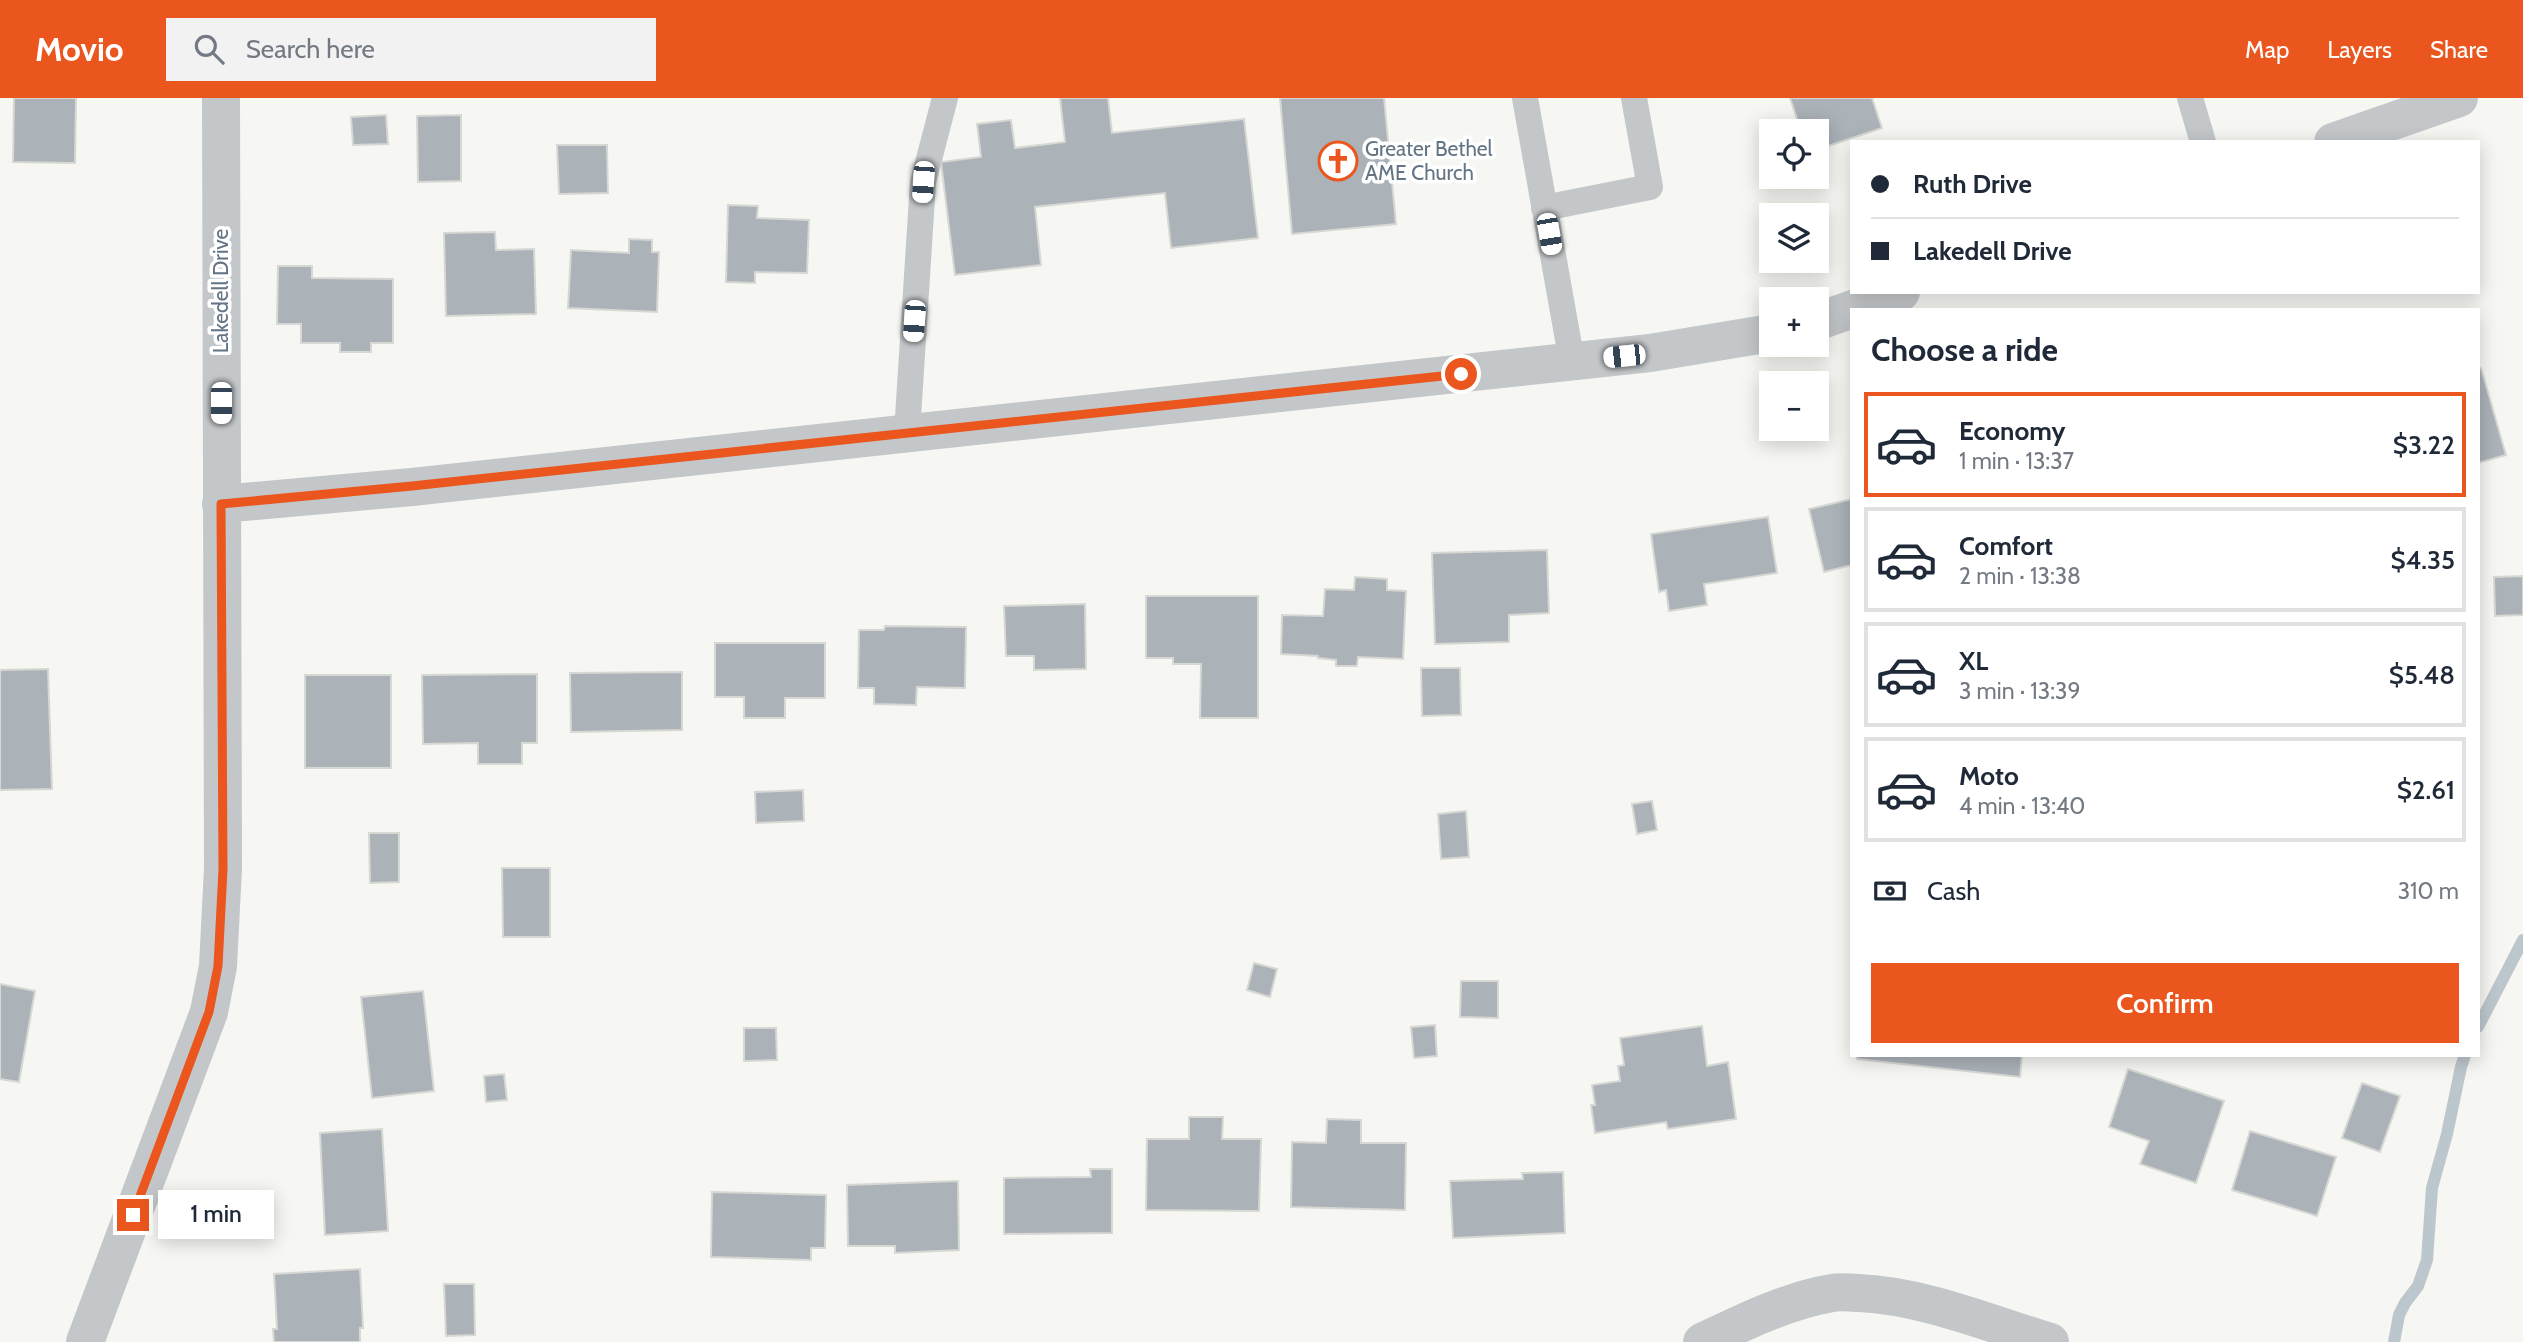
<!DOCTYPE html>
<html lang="en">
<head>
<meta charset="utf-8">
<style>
	:root { --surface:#fff; --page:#f2f2f3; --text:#1f2937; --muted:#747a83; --line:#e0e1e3; --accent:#ea561d }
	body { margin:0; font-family:Cabin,sans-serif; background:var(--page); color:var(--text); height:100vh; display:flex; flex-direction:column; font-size:26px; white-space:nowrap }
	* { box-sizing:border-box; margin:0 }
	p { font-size:23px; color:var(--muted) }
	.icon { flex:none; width:38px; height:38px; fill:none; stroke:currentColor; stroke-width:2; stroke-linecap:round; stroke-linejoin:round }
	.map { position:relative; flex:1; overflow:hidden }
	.panel { position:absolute; left:1850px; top:210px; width:630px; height:749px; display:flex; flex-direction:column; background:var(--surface); border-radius:0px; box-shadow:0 4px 18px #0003 }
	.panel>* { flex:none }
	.guide { position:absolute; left:1850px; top:42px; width:630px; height:154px; border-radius:0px; box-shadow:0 4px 18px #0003; display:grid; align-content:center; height:154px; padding:0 21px; background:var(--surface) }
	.tools { position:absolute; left:1759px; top:21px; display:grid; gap:14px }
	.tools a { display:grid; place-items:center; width:70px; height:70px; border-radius:0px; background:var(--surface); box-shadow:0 4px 18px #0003; font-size:35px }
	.end { position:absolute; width:32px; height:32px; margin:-16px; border:9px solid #ea561d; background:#fff; box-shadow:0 0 0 4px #fff }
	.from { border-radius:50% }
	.bubble { position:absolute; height:49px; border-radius:0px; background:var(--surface); box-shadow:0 4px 18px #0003; font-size:23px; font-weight:600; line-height:49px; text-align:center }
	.car { position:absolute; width:21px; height:42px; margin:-21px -10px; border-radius:9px; box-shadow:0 0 5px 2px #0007; background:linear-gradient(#fff 24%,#345 0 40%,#fff 0 76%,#345 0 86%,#fff 0) }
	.guide b { display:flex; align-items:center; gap:24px; height:66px; font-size:26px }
	.guide b+b { border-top:2px solid var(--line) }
	.guide i { width:18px; height:18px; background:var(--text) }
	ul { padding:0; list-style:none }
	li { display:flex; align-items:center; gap:21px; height:105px; margin:0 14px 10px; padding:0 7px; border:4px solid var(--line); border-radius:0px }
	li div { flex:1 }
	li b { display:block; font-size:26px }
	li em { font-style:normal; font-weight:600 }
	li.selected { border-color:var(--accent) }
	li>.icon { width:63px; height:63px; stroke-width:1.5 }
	h2 { padding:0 21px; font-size:32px; line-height:84px }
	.pay { display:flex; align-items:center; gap:18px; height:77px; padding:0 21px; font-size:26px }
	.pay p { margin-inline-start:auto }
	.primary-button { display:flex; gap:14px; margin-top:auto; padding:14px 21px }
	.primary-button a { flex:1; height:80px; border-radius:0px; background:var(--accent); color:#fff; font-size:28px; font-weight:600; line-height:80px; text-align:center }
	header { display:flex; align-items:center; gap:42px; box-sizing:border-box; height:98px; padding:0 35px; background:var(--accent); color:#fff }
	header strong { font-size:33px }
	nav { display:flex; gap:38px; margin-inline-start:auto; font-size:24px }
	.search { width:490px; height:63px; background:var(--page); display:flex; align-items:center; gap:18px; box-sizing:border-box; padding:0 24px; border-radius:0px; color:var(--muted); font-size:26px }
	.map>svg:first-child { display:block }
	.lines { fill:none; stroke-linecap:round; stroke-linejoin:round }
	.stream { stroke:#bcc7cd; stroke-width:12 }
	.building { fill:#abb2b8; stroke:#d7d7d4; stroke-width:2 }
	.service { stroke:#c3c7ca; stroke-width:26 }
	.minor { stroke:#c3c7ca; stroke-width:38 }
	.route { stroke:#ea561d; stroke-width:9 }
	.labels { text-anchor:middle; stroke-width:7; stroke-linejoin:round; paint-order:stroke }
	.poi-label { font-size:21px; fill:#637484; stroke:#fff; text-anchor:start }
	.street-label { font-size:21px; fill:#637484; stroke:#fff }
</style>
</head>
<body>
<header>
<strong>Movio</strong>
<div class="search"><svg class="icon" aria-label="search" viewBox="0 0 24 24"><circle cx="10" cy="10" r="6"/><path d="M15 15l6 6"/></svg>Search here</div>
<nav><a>Map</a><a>Layers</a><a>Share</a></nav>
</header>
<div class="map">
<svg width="2523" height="1244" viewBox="0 0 2523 1244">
	<rect width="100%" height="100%" fill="#f6f6f2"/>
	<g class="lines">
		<!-- stream -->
		<g class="stream">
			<path d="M2478 929 2523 842"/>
			<path d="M2394 1244 2399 1217 2405 1205 2418 1188 2427 1162 2432 1090 2447 1036 2461 969 2465 957"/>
		</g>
	</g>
	<!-- building -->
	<g class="building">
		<path d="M14 0H76L75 65 13 64Z"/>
		<path d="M1060 0H1108L1112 35 1244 21 1258 140 1171 150 1165 95 1035 109 1041 167 955 177 941 64 981 59 977 26 1011 22 1015 50 1065 44Z"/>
		<path d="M1280 0H1384L1396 126 1292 136Z"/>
		<path d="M1790 0H1872L1882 30 1816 52V33H1801Z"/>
		<path d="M386 17 388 46 353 47 351 19Z"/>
		<path d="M461 17V83L418 84 417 18Z"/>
		<path d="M557 47H607L608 95 559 96Z"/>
		<path d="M728 107 758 108 757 120 809 122 807 175 755 174V185L726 184Z"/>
		<path d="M495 134 496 152 534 151 536 216 446 218 444 135Z"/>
		<path d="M629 141 652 142V154H659L657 214 568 210 571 152 629 155Z"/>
		<path d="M278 168H312V180L393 181V245H371V254H340V245H301V226H277Z"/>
		<path d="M2481 270 2506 357 2478 365V271Z"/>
		<path d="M1852 401V467L1824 474 1809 411Z"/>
		<path d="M1768 419 1777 475 1704 486 1707 507 1669 513 1666 492 1659 494 1651 436Z"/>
		<path d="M1547 452 1549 515 1509 517V544L1435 546 1432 455Z"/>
		<path d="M2523 478V517L2495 518 2494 479Z"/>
		<path d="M1355 479 1387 481V492L1406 493 1403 561 1358 559 1357 568H1336V562L1318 560V558L1281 556 1282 517 1323 518 1325 491 1354 492Z"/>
		<path d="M1146 498H1258V620H1200L1201 566H1173V560H1146Z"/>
		<path d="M1085 506 1086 571 1034 572V558H1006L1004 508Z"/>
		<path d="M885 528 966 529 965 590 917 589 916 607 874 606V590H858L859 532H884Z"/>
		<path d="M715 545H825V600H785V620H744V599H715Z"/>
		<path d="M1421 570H1460L1461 617 1422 618Z"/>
		<path d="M48 571 52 691 0 692V572Z"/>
		<path d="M682 574V632L571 634 570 575Z"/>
		<path d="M537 576V645H522V666H478V645L423 646 422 577Z"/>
		<rect x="305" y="577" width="86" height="93"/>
		<path d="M803 692 804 723 756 725 755 694Z"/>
		<path d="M1652 703 1657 732 1637 736 1632 706Z"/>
		<path d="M1466 713 1469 759 1441 761 1438 716Z"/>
		<path d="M369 735H399V784L370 785Z"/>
		<path d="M502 770H550V839H503Z"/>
		<path d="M1254 865 1277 871 1270 899 1247 892Z"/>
		<path d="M1461 883H1498V920L1460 919Z"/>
		<path d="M0 886 35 893 19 984 0 981Z"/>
		<path d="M423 893 434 993 372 1000 361 899Z"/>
		<path d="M1435 927 1437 958 1414 960 1411 929Z"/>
		<path d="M1702 928 1707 968 1728 964 1736 1021 1668 1031 1666 1024 1595 1035 1591 1007H1595L1592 987 1620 983 1618 968 1624 967 1620 940Z"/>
		<path d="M744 930H776L777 962 744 963Z"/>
		<path d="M1857 957H2022L2020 979 1857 961Z"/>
		<path d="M2128 971 2224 1003 2196 1085 2140 1066 2149 1043 2109 1029Z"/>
		<path d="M504 976 507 1002 486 1004 484 978Z"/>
		<path d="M2362 985 2400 998 2380 1054 2342 1040Z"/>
		<path d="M1189 1019H1223L1222 1041H1261L1259 1113 1146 1112 1147 1041H1189Z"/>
		<path d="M1327 1021 1361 1022V1045H1406L1405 1112 1291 1109 1292 1044 1326 1045Z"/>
		<path d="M382 1031 388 1133 325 1137 320 1035Z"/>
		<path d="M2250 1033 2336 1059 2317 1118 2232 1092Z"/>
		<path d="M1090 1071H1112V1135L1004 1136V1080L1091 1079Z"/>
		<path d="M1563 1074 1565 1135 1453 1140 1450 1083 1523 1081 1522 1075Z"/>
		<path d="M958 1083 959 1152 895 1155V1148H848L847 1087Z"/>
		<path d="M712 1094 826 1097 825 1150H811V1162L711 1159Z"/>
		<path d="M360 1171 363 1230H360V1244H274L273 1231H277L274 1176Z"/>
		<path d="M444 1186H474L475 1237 446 1238Z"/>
	</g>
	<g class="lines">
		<!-- service -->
		<g class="service">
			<path d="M1525 0 1572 264"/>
			<path d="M2190 0 2203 44"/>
			<path d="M1544 110 1650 89 1634 0"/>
			<path d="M907 335 923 84 945 0"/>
		</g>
		<!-- minor -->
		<g class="minor">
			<path d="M2333 44 2459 0"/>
			<path d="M1816 224 1901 194"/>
			<path d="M221 406 412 389 1650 255 1771 235"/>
			<path d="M85 1244 209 914 218 868 223 770 221 0"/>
			<path d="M1702 1244C1744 1224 1786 1203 1832 1195 1841 1193 1850 1195 1859 1195 1924 1198 1988 1225 2050 1244"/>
		</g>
	</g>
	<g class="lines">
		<!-- route -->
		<path class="route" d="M133 1117 209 914 218 868 223 771 221 406 412 388 1461 276"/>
	</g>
	<!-- icons -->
	<defs>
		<symbol id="church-ring" viewBox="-11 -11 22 22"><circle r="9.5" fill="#fff" stroke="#ea561d" stroke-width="1.5"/><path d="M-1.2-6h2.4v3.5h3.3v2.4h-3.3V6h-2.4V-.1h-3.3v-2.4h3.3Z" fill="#ea561d"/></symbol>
	</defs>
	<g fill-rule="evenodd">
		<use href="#church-ring" x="1316" y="41" width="44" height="44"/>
	</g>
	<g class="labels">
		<!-- poi labels -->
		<g class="poi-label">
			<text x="1365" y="58">Greater Bethel<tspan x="1365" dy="24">AME Church</tspan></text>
		</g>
		<!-- street labels -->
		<g class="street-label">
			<text transform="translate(221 193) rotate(-90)" y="7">Lakedell Drive</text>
		</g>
	</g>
</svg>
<div class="tools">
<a><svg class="icon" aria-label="locate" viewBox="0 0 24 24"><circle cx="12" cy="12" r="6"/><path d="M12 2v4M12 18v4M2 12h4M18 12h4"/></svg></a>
<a><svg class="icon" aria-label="layers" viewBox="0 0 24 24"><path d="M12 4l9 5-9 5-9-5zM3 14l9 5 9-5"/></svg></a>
<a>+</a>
<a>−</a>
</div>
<i class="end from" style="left:1461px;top:276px"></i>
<i class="end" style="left:133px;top:1117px"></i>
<div class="bubble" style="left:158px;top:1092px;width:116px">1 min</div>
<i class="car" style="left:923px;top:84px;rotate:184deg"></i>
<i class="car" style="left:1549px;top:136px;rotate:170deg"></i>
<i class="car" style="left:914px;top:223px;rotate:184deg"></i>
<i class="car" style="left:1624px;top:258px;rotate:264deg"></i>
<i class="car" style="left:221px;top:305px;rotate:180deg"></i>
<div class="guide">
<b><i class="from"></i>Ruth Drive</b>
<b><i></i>Lakedell Drive</b>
</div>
<section class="panel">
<h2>Choose a ride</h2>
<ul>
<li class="selected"><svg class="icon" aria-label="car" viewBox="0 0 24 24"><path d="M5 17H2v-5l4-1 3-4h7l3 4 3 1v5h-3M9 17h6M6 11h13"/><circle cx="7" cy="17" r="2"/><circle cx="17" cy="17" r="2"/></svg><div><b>Economy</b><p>1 min · 13:37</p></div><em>$3.22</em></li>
<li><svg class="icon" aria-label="car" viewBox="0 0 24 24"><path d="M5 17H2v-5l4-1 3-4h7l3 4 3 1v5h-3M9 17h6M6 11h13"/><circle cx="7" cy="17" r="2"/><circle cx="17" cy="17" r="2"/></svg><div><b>Comfort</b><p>2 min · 13:38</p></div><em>$4.35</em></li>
<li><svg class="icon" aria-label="car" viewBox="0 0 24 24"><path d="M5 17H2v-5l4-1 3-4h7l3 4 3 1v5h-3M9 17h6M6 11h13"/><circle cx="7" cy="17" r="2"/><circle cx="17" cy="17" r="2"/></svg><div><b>XL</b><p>3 min · 13:39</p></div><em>$5.48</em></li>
<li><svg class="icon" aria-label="car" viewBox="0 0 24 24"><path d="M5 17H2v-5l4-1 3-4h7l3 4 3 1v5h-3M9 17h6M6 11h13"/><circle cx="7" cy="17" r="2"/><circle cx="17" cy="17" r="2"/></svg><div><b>Moto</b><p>4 min · 13:40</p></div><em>$2.61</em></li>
</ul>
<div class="pay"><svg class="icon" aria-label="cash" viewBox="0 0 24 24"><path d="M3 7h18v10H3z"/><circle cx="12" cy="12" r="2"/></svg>Cash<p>310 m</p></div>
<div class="primary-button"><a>Confirm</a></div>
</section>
</div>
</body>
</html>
